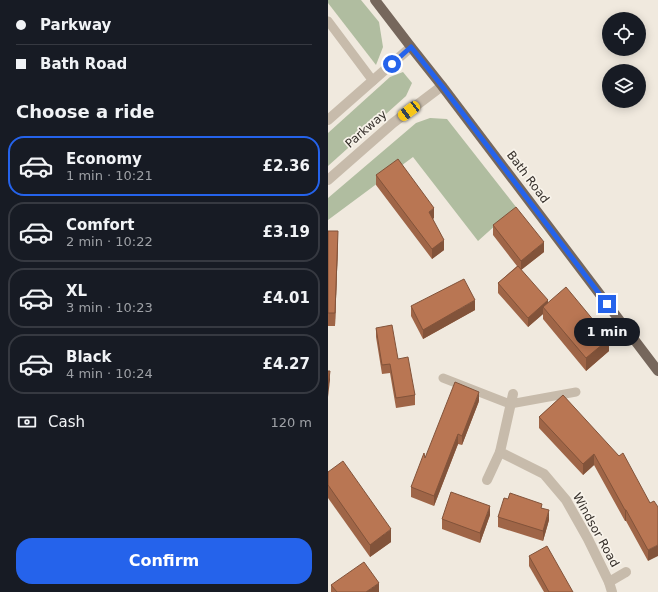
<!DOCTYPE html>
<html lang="en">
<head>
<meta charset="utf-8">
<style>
	:root { --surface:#171b24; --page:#242831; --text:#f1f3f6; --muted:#9ea1a6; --line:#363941; --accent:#2563eb }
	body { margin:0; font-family:"DejaVu Sans",sans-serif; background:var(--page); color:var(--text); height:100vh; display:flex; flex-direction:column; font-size:15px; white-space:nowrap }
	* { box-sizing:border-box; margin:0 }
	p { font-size:13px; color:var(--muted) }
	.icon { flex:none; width:22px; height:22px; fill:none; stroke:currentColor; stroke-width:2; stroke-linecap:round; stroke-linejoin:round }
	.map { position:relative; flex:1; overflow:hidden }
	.sheet { display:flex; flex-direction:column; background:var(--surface); width:328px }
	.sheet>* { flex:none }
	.top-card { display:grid; align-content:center; height:88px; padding:0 16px; background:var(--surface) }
	.buttons { position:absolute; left:274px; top:12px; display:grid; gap:8px }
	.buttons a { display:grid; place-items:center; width:44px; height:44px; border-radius:50%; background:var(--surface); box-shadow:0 2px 10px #0003; font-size:20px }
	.end { position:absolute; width:18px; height:18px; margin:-9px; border:5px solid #2563eb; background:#fff; box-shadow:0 0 0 2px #fff }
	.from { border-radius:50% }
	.bubble { position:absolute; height:28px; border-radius:14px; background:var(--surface); box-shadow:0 2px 10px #0003; font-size:13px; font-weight:800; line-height:28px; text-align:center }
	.car { position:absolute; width:12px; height:24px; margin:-12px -6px; border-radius:5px; box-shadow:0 0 3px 1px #0007; background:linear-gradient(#f5c518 24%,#345 0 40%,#f5c518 0 76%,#345 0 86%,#f5c518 0) }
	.top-card b { display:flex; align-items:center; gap:14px; height:38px; font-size:15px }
	.top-card b+b { border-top:1px solid var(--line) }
	.top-card i { width:10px; height:10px; background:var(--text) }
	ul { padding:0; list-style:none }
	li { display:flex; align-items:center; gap:12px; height:60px; margin:0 8px 6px; padding:0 8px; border:2px solid var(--line); border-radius:16px }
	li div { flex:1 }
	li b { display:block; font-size:15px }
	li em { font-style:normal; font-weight:800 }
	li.on { border-color:var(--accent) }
	li>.icon { width:36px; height:36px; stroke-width:1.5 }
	h2 { padding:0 16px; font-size:18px; line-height:48px }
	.pay { display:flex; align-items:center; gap:10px; height:44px; padding:0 16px; font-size:15px }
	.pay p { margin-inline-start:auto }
	.action { display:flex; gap:8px; margin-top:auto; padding:8px 16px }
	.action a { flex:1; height:46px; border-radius:16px; background:var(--accent); color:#fff; font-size:16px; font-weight:800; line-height:46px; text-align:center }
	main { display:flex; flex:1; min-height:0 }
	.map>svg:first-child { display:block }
	.green { fill:#b0bda0 }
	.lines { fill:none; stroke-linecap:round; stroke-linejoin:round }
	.service { stroke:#c7bbab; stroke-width:9 }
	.minor { stroke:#c7bbab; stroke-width:10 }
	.primary { stroke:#76675c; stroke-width:10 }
	.wall { fill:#9f6547 }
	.shaded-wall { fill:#82533a }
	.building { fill:#b97653; stroke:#82533a }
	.route { stroke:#2563eb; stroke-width:5 }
	.labels { text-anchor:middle; stroke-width:3.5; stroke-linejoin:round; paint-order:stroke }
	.street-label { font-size:12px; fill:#352f2a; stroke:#f8f3ea }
</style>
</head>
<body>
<main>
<section class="sheet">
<div class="top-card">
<b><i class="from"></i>Parkway</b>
<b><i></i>Bath Road</b>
</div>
<h2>Choose a ride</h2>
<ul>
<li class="on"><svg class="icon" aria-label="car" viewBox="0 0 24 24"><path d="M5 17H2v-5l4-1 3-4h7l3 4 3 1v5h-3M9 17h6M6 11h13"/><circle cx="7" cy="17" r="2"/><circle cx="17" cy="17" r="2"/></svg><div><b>Economy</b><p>1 min · 10:21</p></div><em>£2.36</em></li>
<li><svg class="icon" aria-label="car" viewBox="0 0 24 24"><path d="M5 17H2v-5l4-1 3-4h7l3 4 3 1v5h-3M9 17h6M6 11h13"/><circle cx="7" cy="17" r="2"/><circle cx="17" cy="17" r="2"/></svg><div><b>Comfort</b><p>2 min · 10:22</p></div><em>£3.19</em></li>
<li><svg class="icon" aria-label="car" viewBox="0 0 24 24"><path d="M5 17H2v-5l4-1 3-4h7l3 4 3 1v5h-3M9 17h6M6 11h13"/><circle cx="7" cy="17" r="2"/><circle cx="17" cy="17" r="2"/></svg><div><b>XL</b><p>3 min · 10:23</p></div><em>£4.01</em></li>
<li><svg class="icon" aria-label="car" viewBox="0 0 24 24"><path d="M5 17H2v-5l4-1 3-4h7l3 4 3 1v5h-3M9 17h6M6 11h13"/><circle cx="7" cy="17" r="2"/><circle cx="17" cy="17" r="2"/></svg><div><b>Black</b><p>4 min · 10:24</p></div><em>£4.27</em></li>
</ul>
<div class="pay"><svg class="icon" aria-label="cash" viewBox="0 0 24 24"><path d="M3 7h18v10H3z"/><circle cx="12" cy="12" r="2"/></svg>Cash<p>120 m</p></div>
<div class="action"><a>Confirm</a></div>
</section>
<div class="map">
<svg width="330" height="592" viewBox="0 0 330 592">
	<rect width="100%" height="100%" fill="#f0e9de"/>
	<!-- green -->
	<g class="green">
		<path d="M0 0H33L51 22 55 47 48 65 0 3Z"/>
		<path d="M75 72 84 83 78 96 0 166V133L62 77Z"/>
		<path d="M102 118 119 119 188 207 150 241 85 157 0 220V198L88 123Z"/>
	</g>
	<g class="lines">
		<!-- service -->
		<g class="service">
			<path d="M0 21 45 81"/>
			<path d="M115 378 182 404 248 392"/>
		</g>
		<!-- minor -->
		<g class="minor">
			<path d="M0 120 83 47"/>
			<path d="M0 180 65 123 114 86"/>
			<path d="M185 394 172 452 216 474 238 500 260 539 281 582 284 592"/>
			<path d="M159 480 172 452"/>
			<path d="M281 582 298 572"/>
		</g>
		<!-- primary -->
		<path class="primary" d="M47 0 83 47 114 86 330 371"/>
	</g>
	<!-- wall -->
	<g class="wall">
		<path d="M48 175 106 218 105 219 116 250 104 259 48 185Z"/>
		<path d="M165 225 216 252 193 270 220 303 281 351 258 371 215 319V314L200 327 170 293V283L189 266 165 235Z"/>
		<path d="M0 231 10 244 7 326H0Z"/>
		<path d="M83 306 147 310 95 339 83 316Z"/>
		<path d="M48 328 70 359 87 395V405L68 408 62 373 54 374 48 337Z"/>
		<path d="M235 395 322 503 320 561 298 521H297L266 465 255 475 211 428V417Z"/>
		<path d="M151 401 134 445 130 444 106 506 83 497V487L97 458Z"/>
		<path d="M0 472 63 542 42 557 0 498Z"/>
		<path d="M214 508 221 520 215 541 170 527V517Z"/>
		<path d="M162 515 152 543 114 529V519Z"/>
		<path d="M201 556 245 592H216L201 566Z"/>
		<path d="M3 585 51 592H3Z"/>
	</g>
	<!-- shaded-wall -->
	<g class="shaded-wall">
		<path d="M106 208V218L101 221V212Z"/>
		<path d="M10 231V244L7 326V313Z"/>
		<path d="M116 240V250L104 259V249Z"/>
		<path d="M216 242V252L193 270V261Z"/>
		<path d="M147 300V310L95 339V330Z"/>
		<path d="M220 300V310L215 307V314L200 327V318Z"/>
		<path d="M281 339V351L258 371V358Z"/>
		<path d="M2 371V380L0 397V387Z"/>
		<path d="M151 392V401L134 445V436Z"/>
		<path d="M130 434V444L106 506V496Z"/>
		<path d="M266 454V465L255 475V464Z"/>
		<path d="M162 506V515L152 543V533Z"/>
		<path d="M221 510V520L215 541V531Z"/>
		<rect x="297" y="510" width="1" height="11"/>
		<path d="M63 529V542L42 557V545Z"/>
		<path d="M330 545V556L320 561V550Z"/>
		<path d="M51 583V592H38Z"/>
	</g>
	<!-- building -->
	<g class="building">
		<path d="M70 159 106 208 101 212 116 240 104 249 48 175Z"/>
		<path d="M188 207 216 242 193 261 165 225Z"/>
		<path d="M0 231H10L7 313H0Z"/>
		<path d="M190 266 220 300 200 318 170 283Z"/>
		<path d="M136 279 147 300 95 330 83 306Z"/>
		<path d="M238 287 281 339 258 358 215 307Z"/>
		<path d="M64 325 70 359 80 357 87 395 68 398 62 364 54 365 48 328Z"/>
		<path d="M0 371H2L0 387Z"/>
		<path d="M127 382 151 392 134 436 130 434 106 496 83 487 96 453 97 458Z"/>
		<path d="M235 395 291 456 295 453 322 503 326 501 330 507V545L320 550 298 510H297L266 454 255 464 211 417Z"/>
		<path d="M15 461 63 529 42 545 0 485V472Z"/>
		<path d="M123 492 162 506 152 533 114 519Z"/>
		<path d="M182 493 214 504 213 508 221 510 215 531 170 517 176 498 180 499Z"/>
		<path d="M219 546 245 592H221L201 556Z"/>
		<path d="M36 562 51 583 38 592H9L3 585Z"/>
	</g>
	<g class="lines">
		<!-- route -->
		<path class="route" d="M64 64 83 47 114 86 279 304"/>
	</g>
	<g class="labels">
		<!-- street labels -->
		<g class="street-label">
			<text transform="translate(38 129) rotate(-41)" y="4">Parkway</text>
			<text transform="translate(200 177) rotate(53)" y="4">Bath Road</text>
			<text transform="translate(268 530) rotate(61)" y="4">Windsor Road</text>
		</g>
	</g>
</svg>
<div class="buttons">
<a><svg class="icon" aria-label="locate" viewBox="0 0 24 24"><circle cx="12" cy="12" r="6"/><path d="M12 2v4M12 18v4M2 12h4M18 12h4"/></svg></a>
<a><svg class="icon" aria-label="layers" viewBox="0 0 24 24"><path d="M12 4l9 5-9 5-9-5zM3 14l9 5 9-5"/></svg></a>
</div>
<i class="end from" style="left:64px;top:64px"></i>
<i class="end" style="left:279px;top:304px"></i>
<div class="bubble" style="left:246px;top:318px;width:66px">1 min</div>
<i class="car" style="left:81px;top:111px;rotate:233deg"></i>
</div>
</main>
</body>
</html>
